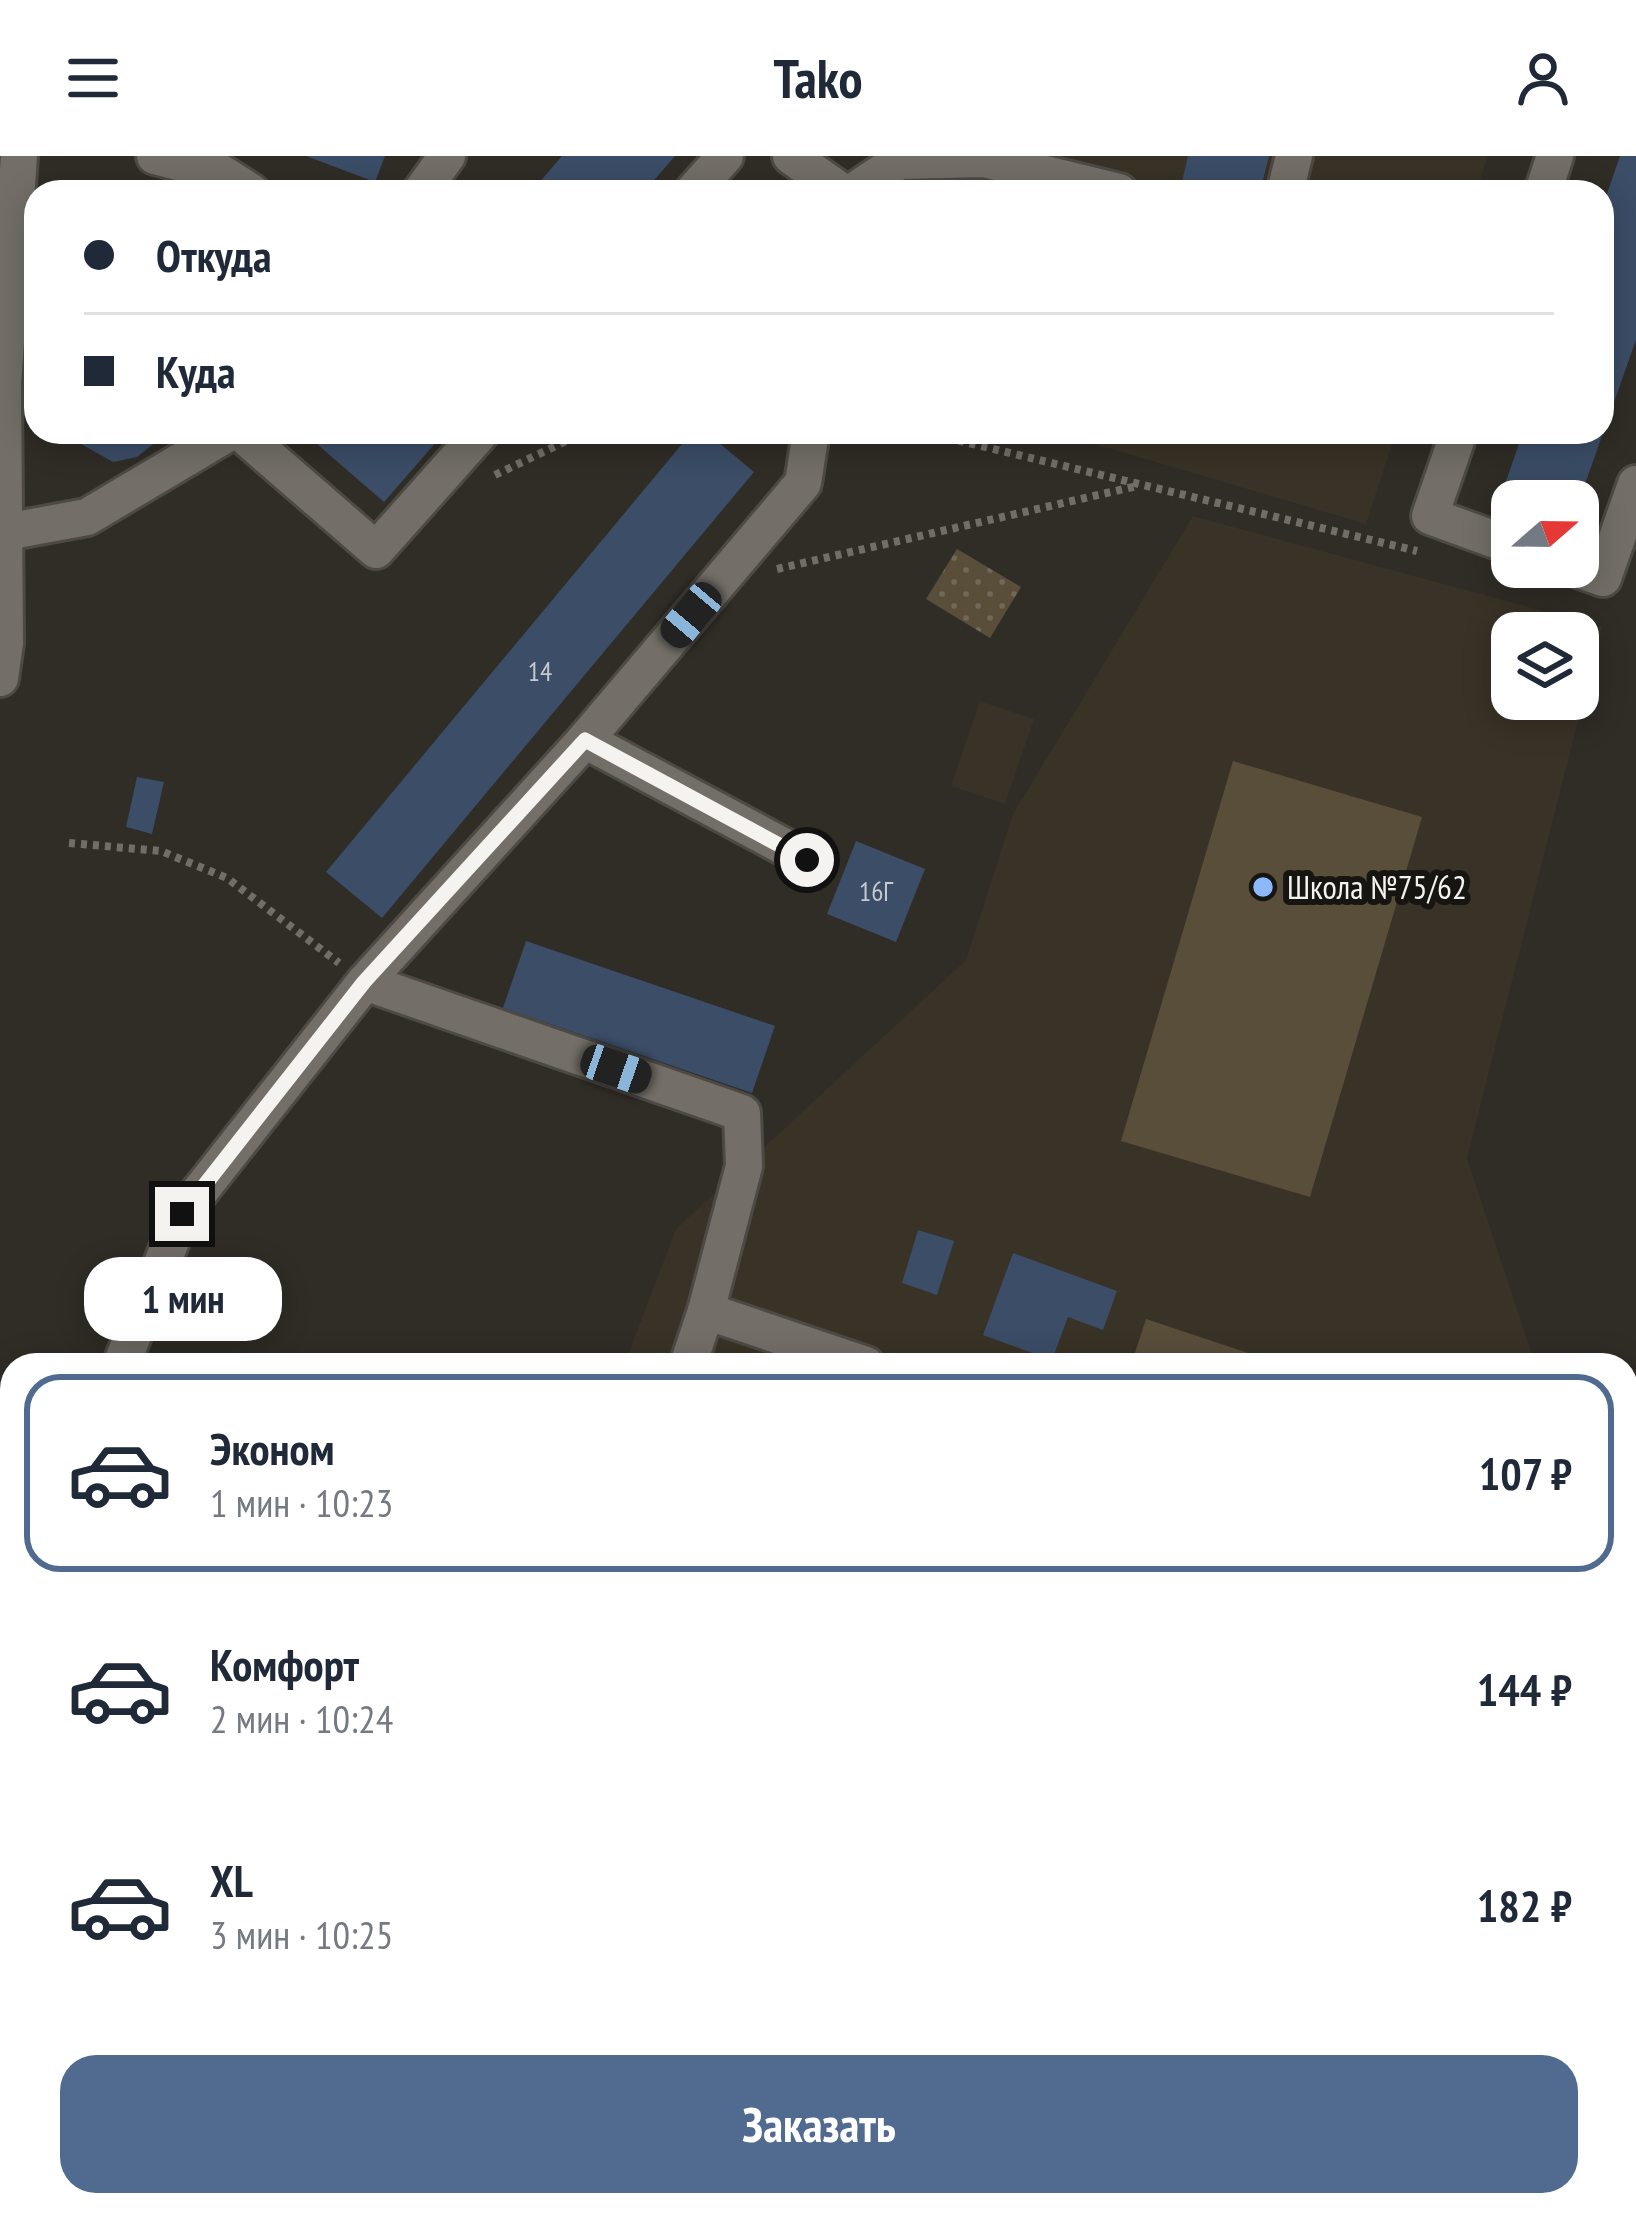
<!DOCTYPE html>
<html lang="ru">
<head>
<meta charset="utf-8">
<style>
	:root { --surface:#fff; --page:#f6f6f7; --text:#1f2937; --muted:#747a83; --line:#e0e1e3; --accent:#506a90 }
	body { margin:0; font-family:"PT Sans Narrow",sans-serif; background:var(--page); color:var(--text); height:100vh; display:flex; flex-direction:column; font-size:45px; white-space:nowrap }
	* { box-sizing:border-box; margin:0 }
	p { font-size:39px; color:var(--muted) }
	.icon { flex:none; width:66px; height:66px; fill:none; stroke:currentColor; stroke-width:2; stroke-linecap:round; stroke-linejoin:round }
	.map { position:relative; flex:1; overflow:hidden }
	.panel { position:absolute; left:0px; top:1197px; width:1638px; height:864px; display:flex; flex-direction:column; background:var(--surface); border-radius:36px 36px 0 0; box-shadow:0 6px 30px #0003 }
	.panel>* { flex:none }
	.banner { position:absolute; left:24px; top:24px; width:1590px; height:264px; border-radius:36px; box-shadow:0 6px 30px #0003; display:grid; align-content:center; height:264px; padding:0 60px; background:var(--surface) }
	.needle { width:78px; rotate:70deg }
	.controls { position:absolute; left:1491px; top:324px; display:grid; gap:24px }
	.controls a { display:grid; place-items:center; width:108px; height:108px; border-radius:24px; background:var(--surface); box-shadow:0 6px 30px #0003; font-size:60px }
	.end { position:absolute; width:54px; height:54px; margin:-27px; border:15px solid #f5f3ef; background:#111; box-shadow:0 0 0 6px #111 }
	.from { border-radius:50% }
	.bubble { position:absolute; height:84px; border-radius:36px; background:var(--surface); box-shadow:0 6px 30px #0003; font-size:39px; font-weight:700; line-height:84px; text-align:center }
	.car { position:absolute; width:36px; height:72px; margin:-36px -18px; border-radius:15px; box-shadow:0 0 9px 3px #0007; background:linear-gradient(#222 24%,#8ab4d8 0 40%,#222 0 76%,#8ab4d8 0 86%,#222 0) }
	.banner b { display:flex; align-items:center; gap:42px; height:114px; font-size:45px }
	.banner b+b { border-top:3px solid var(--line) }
	.banner i { width:30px; height:30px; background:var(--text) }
	ul { padding:21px 0 0; list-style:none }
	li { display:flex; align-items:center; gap:36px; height:198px; margin:0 24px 18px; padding:0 36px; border:6px solid transparent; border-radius:36px }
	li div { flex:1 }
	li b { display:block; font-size:45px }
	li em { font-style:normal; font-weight:700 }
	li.selected { border-color:var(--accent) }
	li>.icon { width:108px; height:108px; stroke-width:1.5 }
	.button { display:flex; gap:24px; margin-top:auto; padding:24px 60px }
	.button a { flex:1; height:138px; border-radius:36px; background:var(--accent); color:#fff; font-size:48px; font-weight:700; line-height:138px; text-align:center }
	header { display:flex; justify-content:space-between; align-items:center; height:156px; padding:0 60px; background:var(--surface); font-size:54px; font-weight:700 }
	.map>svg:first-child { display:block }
	.built { fill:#393226; fill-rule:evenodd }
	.grass { fill:#594e3a }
	.park { fill:url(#park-dots) }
	.building { fill:#3b4d67 }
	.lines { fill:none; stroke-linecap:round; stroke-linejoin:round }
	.minor-casing { stroke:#4d4a45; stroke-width:42 }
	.path { stroke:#716e68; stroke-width:8; stroke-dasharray:6 6; stroke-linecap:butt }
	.minor { stroke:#736f68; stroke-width:36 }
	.route { stroke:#f5f3ef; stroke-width:15 }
	.poi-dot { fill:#8cb9fc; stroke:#161512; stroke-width:4.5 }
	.labels { text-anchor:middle; stroke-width:12; stroke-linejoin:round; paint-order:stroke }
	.number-label { font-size:27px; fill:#c6cacd }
	.poi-label { font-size:33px; fill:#f5f3ef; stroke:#161512; text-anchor:start }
</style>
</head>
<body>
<header><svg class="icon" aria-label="menu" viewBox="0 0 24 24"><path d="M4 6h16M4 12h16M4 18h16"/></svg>Tako<svg class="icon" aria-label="person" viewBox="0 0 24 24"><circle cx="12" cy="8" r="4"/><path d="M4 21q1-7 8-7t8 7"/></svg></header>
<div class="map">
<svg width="1636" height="2061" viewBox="0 0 1636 2061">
	<defs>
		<pattern id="park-dots" width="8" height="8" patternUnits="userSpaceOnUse" patternTransform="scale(3)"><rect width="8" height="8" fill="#594e3a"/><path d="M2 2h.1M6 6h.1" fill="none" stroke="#716857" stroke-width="1.8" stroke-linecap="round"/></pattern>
	</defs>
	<rect width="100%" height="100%" fill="#302c26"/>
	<!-- built -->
	<g class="built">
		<path d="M901 0H1488L1476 36H894Z"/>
		<path d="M1054 276H1396L1366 368Z"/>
		<path d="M1193 360 1602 471 1467 1002 1534 1204 1532 1209H624L676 1073 966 804 1013 658ZM1512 477H1578V543H1512Z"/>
		<path d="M980 545 1034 563 1005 648 951 630Z"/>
	</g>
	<!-- grass -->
	<g class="grass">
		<path d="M1233 605 1422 661 1310 1041 1121 985Z"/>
		<path d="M1146 1163 1284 1209H1131Z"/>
		<path d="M0 1594 12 1599V2049H858L852 2061H0Z"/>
	</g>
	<!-- park -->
	<path class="park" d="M957 393 1021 431 990 482 926 443Z"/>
	<!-- building -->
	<g class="building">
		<path d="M306 0H385L375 26Z"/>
		<path d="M562 0H675L644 36H531Z"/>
		<path d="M1188 0H1269L1260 36H1219L1182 26Z"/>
		<path d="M1620 0H1636V184L1579 345H1512V369L1493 363 1523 276H1602V52Z"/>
		<path d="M72 276H168L137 301 113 306 74 284Z"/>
		<path d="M303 276H445L384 346Z"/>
		<path d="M692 276H706L754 316 382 762 326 716Z"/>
		<path d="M137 621 164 626 152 678 126 671Z"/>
		<path d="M856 685 925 713 896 786 827 758Z"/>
		<path d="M526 785 775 870 752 937 503 852Z"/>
		<path d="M918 1074 954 1085 937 1139 902 1127Z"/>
		<path d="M1013 1097 1117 1135 1103 1174 1068 1161 1052 1204 983 1179Z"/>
		<path d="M11 1215H12V1357L0 1353V1249Z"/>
		<path d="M1631 1442 1636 1445V1613L1626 1632V1451Z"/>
	</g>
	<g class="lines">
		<defs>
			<g id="minor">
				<path d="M155 0 221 17 251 36"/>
				<path d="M791 0 842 36"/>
				<path d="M421 36 447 0"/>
				<path d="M693 36 725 0"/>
				<path d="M853 36 899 5 984 3 1119 36"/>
				<path d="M1285 36 1294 0"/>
				<path d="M1543 36 1555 0"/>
				<path d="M240 276 376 394 481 276"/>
				<path d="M1459 276 1430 360 1512 390"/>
				<path d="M0 377 87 361 230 276"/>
				<path d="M1572 411 1603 422 1636 328"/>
				<path d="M0 522 5 487 3 228 19 0"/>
				<path d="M585 584 807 703"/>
				<path d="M365 826 742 957 744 1010 706 1155"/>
				<path d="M121 1209 182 1058 365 826 585 584 803 327 811 276"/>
				<path d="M688 1209 706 1155 866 1209"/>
				<path d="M0 1481 12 1485"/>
				<path d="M1626 1878 1636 1860"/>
				<path d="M830 2061 837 2049"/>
				<path d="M1529 2061 1536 2049"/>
			</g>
		</defs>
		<!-- minor casing -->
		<use href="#minor" class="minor-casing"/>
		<!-- path -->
		<g class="path">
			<path d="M923 276 1417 395"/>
			<path d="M495 319 585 276"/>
			<path d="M777 413 1137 330"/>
			<path d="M69 687 161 695 227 722 339 807"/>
		</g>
		<!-- minor -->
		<use href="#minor" class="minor"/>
	</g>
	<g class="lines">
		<!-- route -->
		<path class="route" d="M182 1058 364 826 585 584 807 704"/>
	</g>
	<!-- markers -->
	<circle class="poi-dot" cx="1263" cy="731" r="12"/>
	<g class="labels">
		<!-- number labels -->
		<g class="number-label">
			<text x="540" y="525">14</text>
			<text x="876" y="745">16Г</text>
		</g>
		<!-- poi labels -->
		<g class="poi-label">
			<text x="1287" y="743">Школа №75/62</text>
		</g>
	</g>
</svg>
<div class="controls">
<a><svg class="needle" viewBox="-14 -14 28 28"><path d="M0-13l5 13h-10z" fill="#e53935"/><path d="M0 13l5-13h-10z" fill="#747a83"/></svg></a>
<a><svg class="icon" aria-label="layers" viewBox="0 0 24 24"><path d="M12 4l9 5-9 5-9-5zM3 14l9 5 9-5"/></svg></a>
</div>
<i class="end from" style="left:807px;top:704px"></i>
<i class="end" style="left:182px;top:1058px"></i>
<div class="bubble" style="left:84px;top:1101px;width:198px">1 мин</div>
<i class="car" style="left:691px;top:459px;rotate:220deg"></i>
<i class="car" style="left:616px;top:913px;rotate:109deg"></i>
<div class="banner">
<b><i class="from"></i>Откуда</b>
<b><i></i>Куда</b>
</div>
<section class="panel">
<ul>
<li class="selected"><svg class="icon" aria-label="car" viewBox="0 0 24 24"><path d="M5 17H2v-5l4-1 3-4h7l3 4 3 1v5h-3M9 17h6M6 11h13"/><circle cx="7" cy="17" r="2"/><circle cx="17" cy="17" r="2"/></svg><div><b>Эконом</b><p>1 мин · 10:23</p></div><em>107 ₽</em></li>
<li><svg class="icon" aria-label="car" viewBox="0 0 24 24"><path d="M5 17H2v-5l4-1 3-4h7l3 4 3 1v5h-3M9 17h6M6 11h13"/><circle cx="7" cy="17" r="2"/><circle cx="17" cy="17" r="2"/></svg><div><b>Комфорт</b><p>2 мин · 10:24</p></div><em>144 ₽</em></li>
<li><svg class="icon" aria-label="car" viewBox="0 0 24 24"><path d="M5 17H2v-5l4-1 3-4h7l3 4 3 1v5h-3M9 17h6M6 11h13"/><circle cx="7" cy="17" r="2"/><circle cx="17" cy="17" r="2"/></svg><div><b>XL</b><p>3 мин · 10:25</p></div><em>182 ₽</em></li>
</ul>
<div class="button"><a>Заказать</a></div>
</section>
</div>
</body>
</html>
